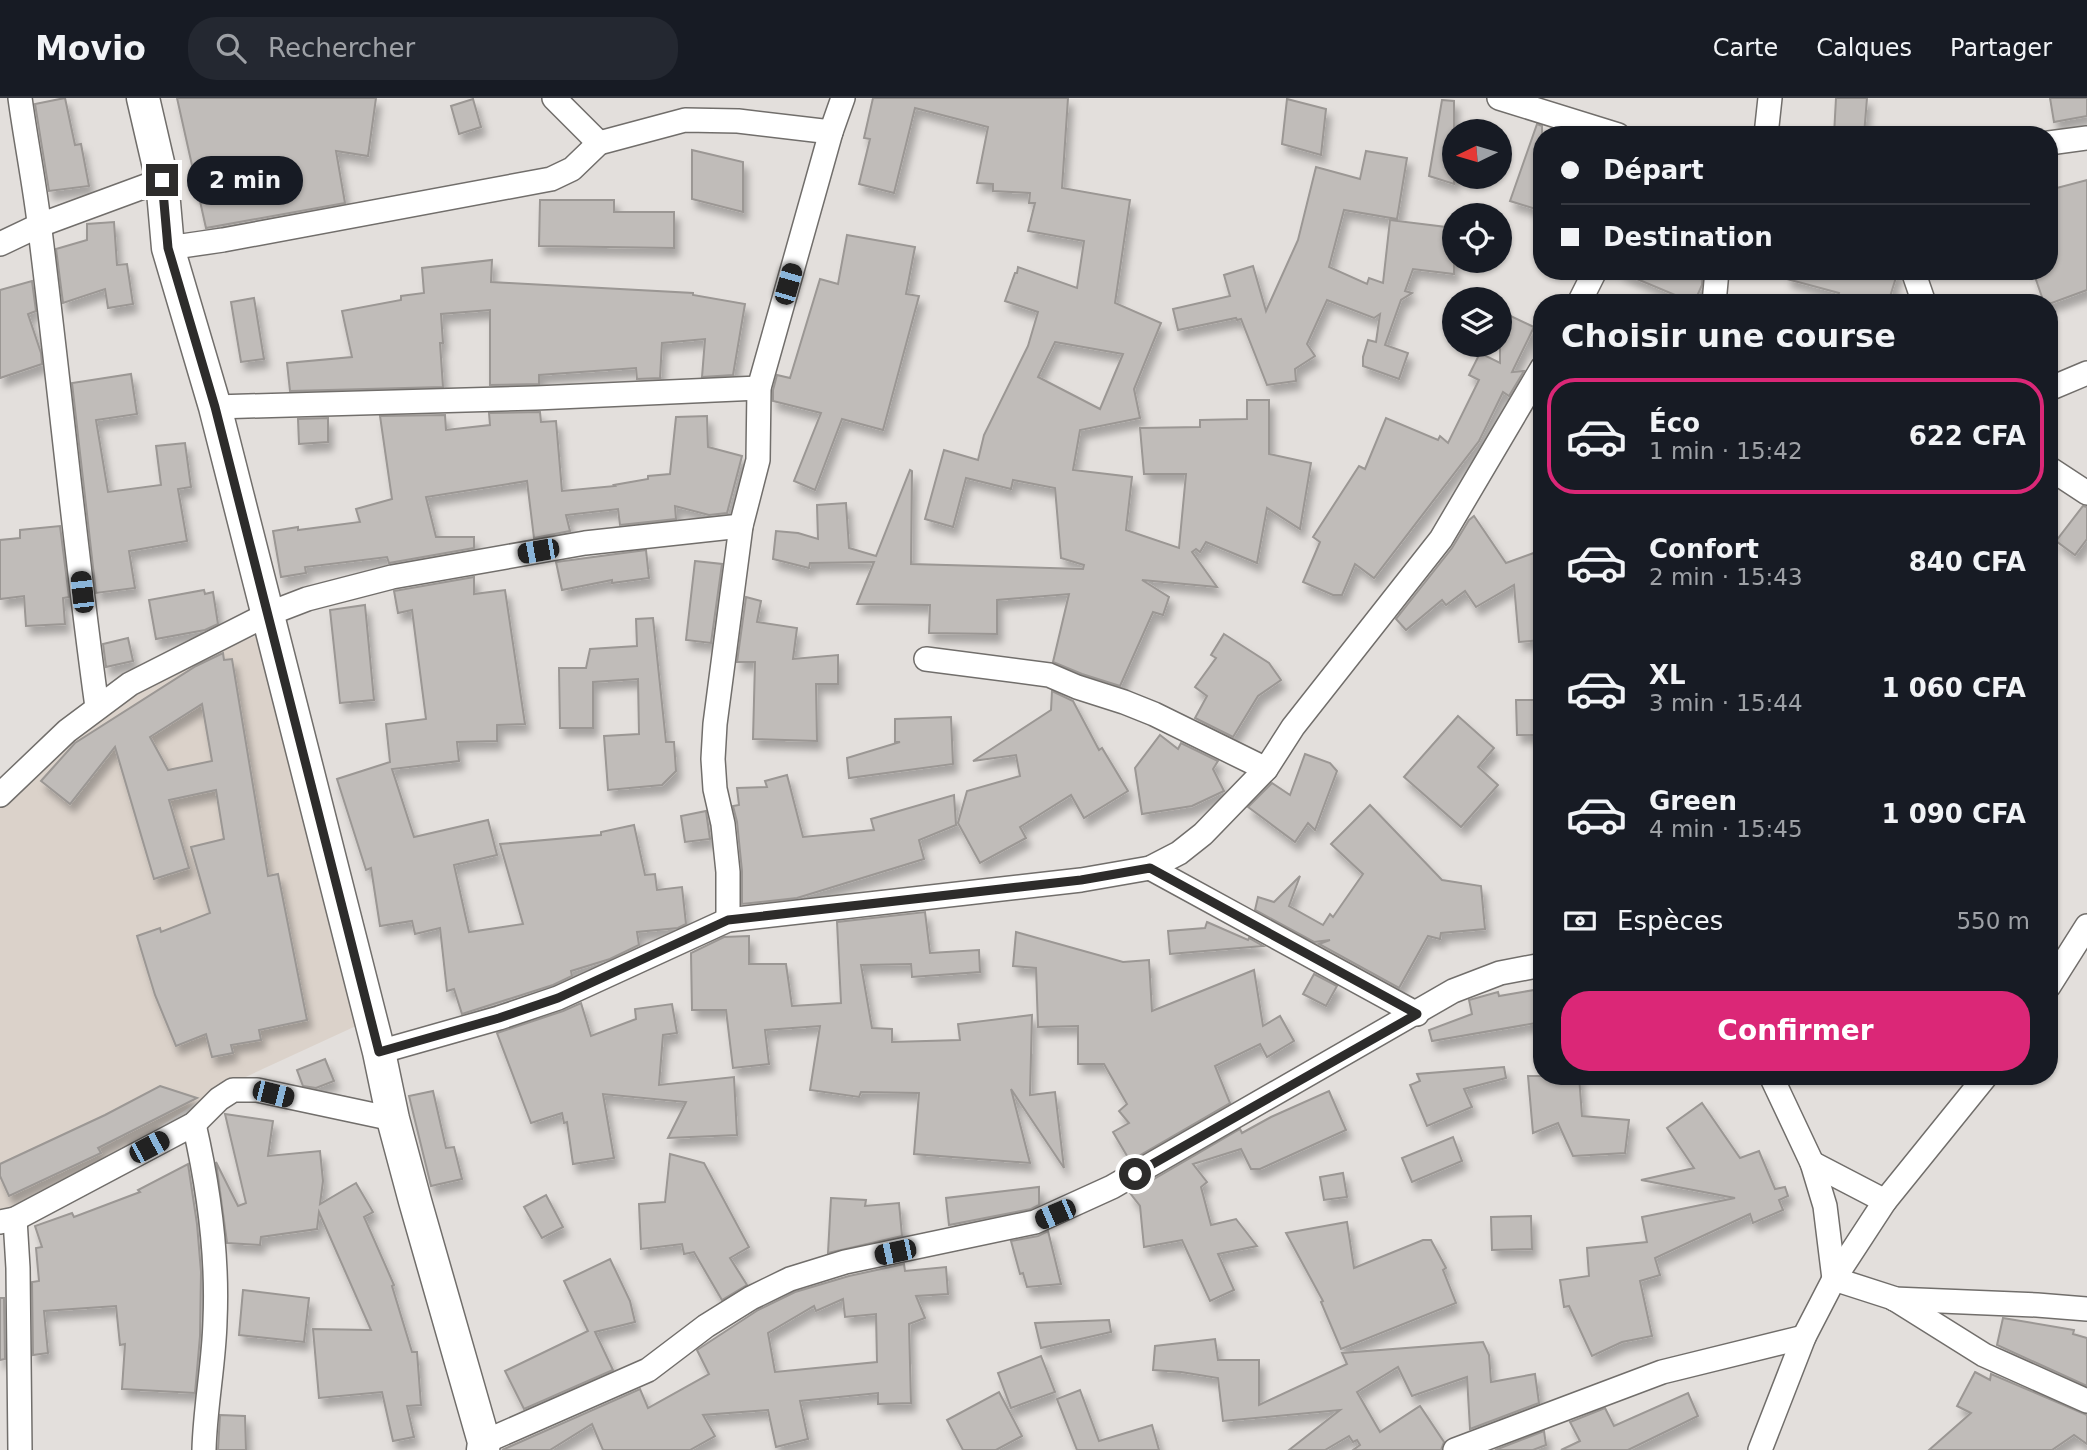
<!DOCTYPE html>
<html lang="fr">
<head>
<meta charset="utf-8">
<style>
	:root { --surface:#171b24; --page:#242831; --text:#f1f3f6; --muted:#9ea1a6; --line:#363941; --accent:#db2777 }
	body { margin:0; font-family:"DejaVu Sans",sans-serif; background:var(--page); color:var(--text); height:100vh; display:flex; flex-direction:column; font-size:26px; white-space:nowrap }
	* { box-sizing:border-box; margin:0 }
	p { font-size:23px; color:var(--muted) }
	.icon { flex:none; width:38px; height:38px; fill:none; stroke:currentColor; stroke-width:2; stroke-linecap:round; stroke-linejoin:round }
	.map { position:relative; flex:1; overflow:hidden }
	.panel { position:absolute; left:1533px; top:196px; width:525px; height:791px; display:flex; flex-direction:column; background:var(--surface); border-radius:28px; box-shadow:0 2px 5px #0004 }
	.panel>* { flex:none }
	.banner { position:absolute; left:1533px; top:28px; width:525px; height:154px; border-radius:28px; box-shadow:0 2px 5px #0004; display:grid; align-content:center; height:154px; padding:0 28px; background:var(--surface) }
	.needle { width:46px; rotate:265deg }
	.controls { position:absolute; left:1442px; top:21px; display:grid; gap:14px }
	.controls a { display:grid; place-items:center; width:70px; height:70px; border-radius:50%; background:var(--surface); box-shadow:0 2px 5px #0004; font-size:35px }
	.end { position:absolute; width:32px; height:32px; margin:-16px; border:9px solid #2d2c2b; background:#fff; box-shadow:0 0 0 4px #fff }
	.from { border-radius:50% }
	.bubble { position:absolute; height:49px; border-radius:24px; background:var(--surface); box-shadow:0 2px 5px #0004; font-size:23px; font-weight:800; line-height:49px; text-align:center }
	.car { position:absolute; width:21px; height:42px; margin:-21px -10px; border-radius:9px; box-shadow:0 0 5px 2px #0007; background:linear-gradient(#222 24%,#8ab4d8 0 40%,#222 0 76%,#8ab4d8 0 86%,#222 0) }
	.banner b { display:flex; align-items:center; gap:24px; height:66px; font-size:26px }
	.banner b+b { border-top:2px solid var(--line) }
	.banner i { width:18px; height:18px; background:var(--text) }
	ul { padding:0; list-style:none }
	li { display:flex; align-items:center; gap:21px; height:116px; margin:0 14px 10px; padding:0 14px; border:4px solid transparent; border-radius:28px }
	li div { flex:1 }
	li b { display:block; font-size:26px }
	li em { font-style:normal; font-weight:800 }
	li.active { border-color:var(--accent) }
	li>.icon { width:63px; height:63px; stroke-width:1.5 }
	h2 { padding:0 28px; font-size:32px; line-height:84px }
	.pay { display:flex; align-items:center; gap:18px; height:77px; padding:0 28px; font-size:26px }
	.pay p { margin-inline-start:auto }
	.button { display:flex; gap:14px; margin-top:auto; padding:14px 28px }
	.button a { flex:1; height:80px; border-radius:28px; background:var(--accent); color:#fff; font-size:28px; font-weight:800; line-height:80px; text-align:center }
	header { display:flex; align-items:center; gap:42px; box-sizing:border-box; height:98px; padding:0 35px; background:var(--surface); border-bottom:2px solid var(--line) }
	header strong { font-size:33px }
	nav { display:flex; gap:38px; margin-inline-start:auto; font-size:24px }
	.search { width:490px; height:63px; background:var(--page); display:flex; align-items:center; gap:18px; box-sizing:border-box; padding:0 24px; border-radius:28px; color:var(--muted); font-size:26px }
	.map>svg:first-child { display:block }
	.built { fill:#dbd2ca }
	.building { fill:#c0bcb9; stroke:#9b9794; stroke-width:2; fill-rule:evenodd; filter:url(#shadow) }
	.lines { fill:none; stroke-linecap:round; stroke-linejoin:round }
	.minor-casing { stroke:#716e6b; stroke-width:26 }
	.secondary-casing { stroke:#716e6b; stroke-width:35 }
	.minor { stroke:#fff; stroke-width:23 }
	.secondary { stroke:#fff; stroke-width:32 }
	.route { stroke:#2d2c2b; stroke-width:9 }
</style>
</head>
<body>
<header>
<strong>Movio</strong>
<div class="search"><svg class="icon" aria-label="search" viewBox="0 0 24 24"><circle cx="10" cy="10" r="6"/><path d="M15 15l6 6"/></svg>Rechercher</div>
<nav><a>Carte</a><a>Calques</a><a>Partager</a></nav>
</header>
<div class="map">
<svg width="2087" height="1352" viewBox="0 0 2087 1352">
	<defs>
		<filter id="shadow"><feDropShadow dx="4.5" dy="8" stdDeviation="3.5" flood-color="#0004"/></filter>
	</defs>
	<rect width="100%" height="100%" fill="#e3dfdc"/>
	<!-- built -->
	<path class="built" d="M258 537 356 928 213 994 150 1035 20 1107 0 1111V710L82 631 173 572Z"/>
	<!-- building -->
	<g class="building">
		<path d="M65 0 75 47 81 46 89 88 49 93 35 6Z"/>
		<path d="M177 0H376L368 58 336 53 345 105 206 130Z"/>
		<path d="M873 0H1068L1062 90 1130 102 1115 205 1161 225 1134 291 1140 320 1080 332 1073 372 1132 379 1126 432 1179 450 1186 376H1144L1140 330 1200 329V322L1247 321V302H1269V356L1311 365 1300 431 1267 410 1257 465 1206 444 1200 454 1196 451 1192 454 1217 489 1142 482 1169 499 1163 517 1153 514 1120 588 1082 576 1053 564 1069 496 997 502V536L929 535 930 507 857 506 874 464 810 465 809 470 773 461 776 433 798 435 818 441 817 407 846 405 849 450 876 458 910 372 912 373 911 466 1083 471 1084 467 1061 460 1055 390 1013 382 1011 391 966 380 953 429 925 421 944 352 978 362 984 337 1028 248 1038 214 1005 203 1015 175H1017L1018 169 1077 190 1084 143 1028 133 1035 105H1029L1030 95 993 93V86L977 85 988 29 915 10 894 95 859 86 870 41 864 40ZM1055 244 1123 256 1100 311 1038 279Z"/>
		<path d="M1836 0H1867L1864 37H1834Z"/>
		<path d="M2050 0H2087V18L2054 24Z"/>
		<path d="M473 1 481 29 459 36 451 8Z"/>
		<path d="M1287 1 1326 11 1321 57 1282 46Z"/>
		<path d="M1442 2 1454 3V86L1429 78Z"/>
		<path d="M1537 26 1542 28V113L1510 103Z"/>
		<path d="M692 52 743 64V114L692 101Z"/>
		<path d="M1366 53 1407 60 1397 121 1344 112 1329 169 1367 186 1369 180 1383 185 1390 122 1454 130V176L1413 171 1405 193 1412 195 1401 202 1385 247 1408 255 1399 281 1363 268V259L1368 242 1376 244 1380 216 1374 220 1327 202 1307 246 1315 258 1295 271 1296 283 1267 287 1241 221 1237 222 1236 220 1178 232 1173 211 1230 198 1224 177 1253 168 1266 213 1298 142 1316 69 1360 81Z"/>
		<path d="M2087 82V192L2049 206 2044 205 2033 173H2049V92Z"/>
		<path d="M540 102H614V114H674V150L539 148Z"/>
		<path d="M114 124 117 167 127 166 133 206 108 210 105 191 63 205 56 151 87 142V126Z"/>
		<path d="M847 137 915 149 906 196 919 198 883 332 842 321 815 392 794 383 821 315 773 303V292L777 277 790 280 820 181 838 186Z"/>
		<path d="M492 162 491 184 693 195V197L745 206 733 277 702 279 705 241 662 245 660 280 637 281 636 270 539 277V286L490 287V212L441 216 443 245H440L443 289 290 293 287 265 352 259 342 213 401 202V198L424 195 422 170Z"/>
		<path d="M1618 173H1703L1702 187 1694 205Z"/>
		<path d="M1788 173H1898L1888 205H1836L1839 195 1787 181Z"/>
		<path d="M32 183 36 213 28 216 41 255 42 266 0 280V192Z"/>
		<path d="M254 200 264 261 241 264 231 204Z"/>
		<path d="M1500 213 1534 229 1512 274 1524 273 1509 298 1503 294 1479 343 1374 480 1355 466 1342 497H1333L1303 484 1320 444 1313 439 1359 368 1365 371 1386 320 1438 342 1440 338 1448 345 1479 282 1469 277 1480 255 1500 265Z"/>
		<path d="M131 276 137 316 96 322 108 394 161 387 156 348 185 345 191 389 178 391 187 443 129 453 135 490 96 495 72 285Z"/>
		<path d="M540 314 541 324 556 323 562 393 615 388 614 387 648 381V378L670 376 676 319 707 318 708 349 742 358 727 415 709 417 675 408 676 421 620 427 618 411 566 417 570 433 534 440 527 383 426 399 436 439H474V450L389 465 387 459 305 469 306 475 281 479 273 433 298 429V432L360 424 356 411 392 401 380 318 445 317 446 332 490 327 489 315Z"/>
		<path d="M328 320V344L299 346 298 321Z"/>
		<path d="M2083 408 2087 409V441L2075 457 2056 443Z"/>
		<path d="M1474 418 1506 465 1542 452V542L1519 544 1514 487 1476 509 1465 493 1446 507 1442 502 1406 532 1396 521 1452 450 1469 422Z"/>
		<path d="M60 428 69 499 63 500 65 526 26 528 24 498 0 501V442L20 440V432Z"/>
		<path d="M646 452 649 480 612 485V482L562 492 556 464Z"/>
		<path d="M695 463 722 466 711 545 686 542Z"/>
		<path d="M474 479V496L505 492 525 626 497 627V643L457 644 459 663 392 671 414 739 488 722 497 757 454 767 469 834 523 826 500 746 601 737V734L634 727 645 777 655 776 657 792 682 789 686 826 678 830 637 834 639 847 610 861 571 873 572 878 553 887 462 916 454 891 447 893 440 830 415 836 412 823 380 828 371 770 366 772 337 681 390 664 386 626 426 621 412 512 398 515 394 493Z"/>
		<path d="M204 492 205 496 213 494 218 526 205 532 156 541 149 502Z"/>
		<path d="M746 499 761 503 757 524 797 530 793 561 838 557V586H816L817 643 753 641 755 564H737Z"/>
		<path d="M365 507 374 602 340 605 330 512Z"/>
		<path d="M653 520 666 644H674L676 673 662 687 608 692 604 638 639 636 638 581 593 584V630H560L559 570H586L590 551 637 548 636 521Z"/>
		<path d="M1224 536 1269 565 1281 582 1258 598 1233 639 1195 620 1207 598 1195 589 1216 560 1211 557Z"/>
		<path d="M128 540 133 563 106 569 103 546Z"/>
		<path d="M223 555 224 562 232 561 268 778 278 776 307 922 259 932 261 942 231 947 233 955 212 959 206 936 176 948 155 897 137 838 160 830 161 834 210 815 191 749 224 741 216 692 169 702 189 770 154 781 115 649 70 706 41 683 75 645 196 568ZM202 606 212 663 168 672 150 639Z"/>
		<path d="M1052 593 1073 603 1099 652 1102 650 1128 693 1084 720 1071 697 1020 729 1026 740 980 765 958 725 967 693 1020 678 1016 657 973 663 1051 612Z"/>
		<path d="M1516 602H1542V637H1517Z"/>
		<path d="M1458 618 1494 650 1478 669 1498 687 1461 729 1404 679Z"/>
		<path d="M951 619 953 666 849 680 847 660 900 644H895V621Z"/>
		<path d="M1160 637 1178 651 1181 645 1218 663 1213 671 1224 693 1192 708 1142 716 1135 670Z"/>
		<path d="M1305 656 1330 665 1337 673 1315 732 1308 725 1295 744 1248 709 1272 685 1290 697Z"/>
		<path d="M787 677 803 739 874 732 871 721 954 697 956 727 919 742 924 761 797 800 742 806V773L737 724 733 708 739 707 737 690 767 689 765 683Z"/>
		<path d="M1370 707 1442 782 1481 788 1485 831 1441 835 1440 841 1428 838 1399 890 1319 846 1330 842 1314 844 1255 812 1258 799 1274 804 1300 778 1289 808 1323 827 1330 816 1333 819 1363 776 1331 746Z"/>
		<path d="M706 713 710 741 685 744 681 718Z"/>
		<path d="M925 814 930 855 979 852 980 874 912 879 911 866 861 867 872 930 892 931V944L960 942 958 926 1032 917 1030 997 1055 994 1064 1070 1011 991 1030 1065 914 1056 919 995 861 994 859 999 810 992 820 928 765 932 769 966 733 970 726 912H692L691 855 724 839 749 838V866H786L792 908 841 905 837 824Z"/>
		<path d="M1207 824 1248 842 1249 840 1263 848 1170 856 1168 833 1205 830Z"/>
		<path d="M1016 834 1123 864 1149 862 1152 913 1254 872 1263 928 1280 918 1294 943 1267 959 1260 946 1215 968 1230 1005 1130 1063 1113 1034 1129 1025 1119 1013 1127 1006 1104 966H1078V928L1038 929 1036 870 1013 868Z"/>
		<path d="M1314 876 1337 888 1326 908 1303 896Z"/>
		<path d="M1540 891 1542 924 1432 943 1429 932 1472 916 1469 902 1498 894 1499 898Z"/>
		<path d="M581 905 591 938 636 921 635 911 672 906 677 935 663 937 659 987 734 979 737 1037 668 1040 686 1004 603 996 614 1060 573 1066 567 1024 564 1025 562 1015 531 1025 497 935 563 913Z"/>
		<path d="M325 961 334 983 316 990 303 988 297 972Z"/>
		<path d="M1504 969 1506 980 1464 991 1472 1009 1427 1028 1410 987 1420 983 1417 976Z"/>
		<path d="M1528 978H1579L1582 1018 1629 1022 1625 1055 1573 1058 1558 1025 1533 1035Z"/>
		<path d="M160 988 197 1000 98 1050 101 1055 9 1098 0 1078V1066L105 1017Z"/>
		<path d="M433 993 446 1050 454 1049 462 1081 431 1088 409 998Z"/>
		<path d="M1329 993 1346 1032 1260 1071H1251L1241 1051 1193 1066 1207 1084 1201 1089 1211 1127 1236 1121 1257 1148 1218 1156 1234 1192 1210 1203 1182 1142 1144 1149 1140 1108 1130 1095 1240 1031 1242 1035 1271 1019Z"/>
		<path d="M1702 1005 1740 1060 1759 1053 1775 1091 1785 1089 1788 1098 1779 1102 1783 1112 1753 1125 1750 1116 1655 1160 1660 1177 1640 1183 1652 1238 1622 1244 1592 1258 1569 1208 1564 1209 1560 1182 1589 1178 1587 1150 1647 1144 1642 1119 1735 1100 1641 1082 1694 1070 1667 1030Z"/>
		<path d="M225 1016 273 1023 268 1058 320 1053 323 1083 320 1106 356 1085 373 1114 364 1119 394 1187 392 1188 412 1254H417L421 1307 407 1308 414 1339 393 1343 382 1294 319 1300 313 1231 371 1232 319 1114 317 1131 261 1139 260 1147 227 1145 216 1064 238 1108 246 1105Z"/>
		<path d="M1453 1039 1462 1063 1412 1084 1402 1060Z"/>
		<path d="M670 1056 704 1065 749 1149 730 1160 747 1187 722 1202 694 1154 684 1156 682 1146 641 1151 639 1106 665 1104Z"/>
		<path d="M188 1066 197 1126 201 1174 200 1238 195 1295 122 1291 125 1246 120 1247 116 1208 44 1213 48 1255 33 1257 32 1184 39 1183 36 1150 42 1149 35 1128 72 1115 74 1119 140 1094 138 1092Z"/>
		<path d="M1343 1075 1347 1099 1324 1102 1320 1079Z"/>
		<path d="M1039 1089V1107L1031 1111 949 1127 946 1100Z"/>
		<path d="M546 1097 563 1129 542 1140 524 1109Z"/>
		<path d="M831 1100 866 1102 865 1108 899 1105 902 1138 828 1155Z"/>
		<path d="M1531 1118 1532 1151 1492 1152 1491 1119Z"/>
		<path d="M1347 1124 1354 1170 1423 1142H1431L1446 1170 1443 1172 1456 1205 1341 1251 1321 1204 1323 1203 1286 1135Z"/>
		<path d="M1048 1133 1061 1186 1027 1189 1023 1175 1020 1176 1011 1143 1038 1138Z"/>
		<path d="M610 1161 630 1203 635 1224 595 1234 613 1272 524 1311 505 1273 588 1233 564 1183Z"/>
		<path d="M904 1166 905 1173 946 1169 948 1196 916 1198 925 1220 909 1226 911 1305 878 1306V1295L800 1303 808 1341 776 1349 768 1312 703 1317 715 1338 690 1352H603L592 1326 550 1352H502L640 1291 648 1310 709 1276 697 1252 758 1212 795 1194 849 1178ZM843 1201 845 1219 876 1216 877 1264 775 1274 768 1235 814 1208 816 1213Z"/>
		<path d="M243 1192 309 1200 304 1244 239 1237Z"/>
		<path d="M0 1200H4L5 1261 0 1262Z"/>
		<path d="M2003 1220 2074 1232 2073 1236 2087 1240V1288L1997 1247Z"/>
		<path d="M1109 1222 1111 1234 1041 1250 1035 1225Z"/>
		<path d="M1215 1241 1218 1262H1259V1307L1347 1266 1342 1255 1483 1244 1489 1257 1491 1284 1535 1276 1539 1305 1470 1331 1467 1279 1412 1298 1398 1269 1357 1294 1380 1334 1420 1308 1444 1344 1441 1352H1353L1360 1347 1357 1342 1353 1344 1349 1338 1325 1352H1289L1340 1312 1223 1323 1218 1280 1181 1274 1153 1272 1155 1248Z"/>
		<path d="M1041 1258 1055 1294 1011 1310 998 1275Z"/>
		<path d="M1975 1274 1990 1282 1991 1276 2087 1317V1346L2074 1337 2052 1352H1929L1971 1315 1957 1308Z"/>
		<path d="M1080 1292 1099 1343 1152 1327 1159 1352H1077L1057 1301Z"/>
		<path d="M999 1294 1022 1338 996 1352H963L947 1322Z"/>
		<path d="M1688 1295 1698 1318 1628 1352H1561L1580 1343 1570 1324 1605 1310 1614 1328Z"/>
		<path d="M220 1317 245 1318 246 1352H218Z"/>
		<path d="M1544 1333 1546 1347 1533 1352H1495Z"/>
	</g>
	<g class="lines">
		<defs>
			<g id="minor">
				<path d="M20 0C26 44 35 88 40 132 60 291 75 451 97 609"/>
				<path d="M554 0 599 45"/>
				<path d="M1499 0 1618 37"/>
				<path d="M1766 37 1770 0"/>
				<path d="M2049 45 2087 40"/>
				<path d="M0 146 40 127 162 82"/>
				<path d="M168 150 223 142 551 81 572 71 599 45 685 22 738 23 831 34"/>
				<path d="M1913 173 1924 205"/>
				<path d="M1579 205 1595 173"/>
				<path d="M1714 205 1717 173"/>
				<path d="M2049 291 2087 275"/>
				<path d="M215 309 536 300 759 290"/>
				<path d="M2049 370 2087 395"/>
				<path d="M926 561 1049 577 1077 589 1124 604 1154 616 1266 671"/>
				<path d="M0 697 67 633 130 586 268 516 307 501 392 479 585 445 741 428"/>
				<path d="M1150 770 1417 916"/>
				<path d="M728 822V774L723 726 715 691 713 661 715 626 741 428 758 362 759 290 831 34 843 0"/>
				<path d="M2049 888 2087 828"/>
				<path d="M379 954 499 920 558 900 728 822 1081 782 1150 770 1179 755 1203 736 1266 671 1293 629 1441 441 1542 270"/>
				<path d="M1771 978 1812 1065 1825 1108 1834 1181"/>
				<path d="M194 1026C209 1091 218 1157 215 1223 214 1266 205 1309 204 1352"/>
				<path d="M1812 1065 1885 1103"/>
				<path d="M15 1121 18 1170 20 1352"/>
				<path d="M0 1124 15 1121 194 1026 219 1001 233 992H257L393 1021"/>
				<path d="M1834 1181 1893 1200 1984 1257 2087 1303"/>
				<path d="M1894 1201 2037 1207 2087 1211"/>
				<path d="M484 1344 648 1272 706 1228 751 1200 790 1181 845 1164 1035 1124 1112 1089 1453 893 1500 875 1542 867"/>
				<path d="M1455 1352 1662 1274 1804 1239"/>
				<path d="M1760 1352 1804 1239 1834 1181 1885 1103 1986 978"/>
			</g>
			<path id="secondary" d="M143 0 162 82 168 150 215 309 379 954 393 1021 415 1103 484 1344 483 1352"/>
		</defs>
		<!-- minor casing -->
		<use href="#minor" class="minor-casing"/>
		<!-- secondary casing -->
		<use href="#secondary" class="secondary-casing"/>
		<!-- minor -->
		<use href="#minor" class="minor"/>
		<!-- secondary -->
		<use href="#secondary" class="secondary"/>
	</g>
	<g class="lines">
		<!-- route -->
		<path class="route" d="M162 82 168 150 215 309 379 954 499 920 558 900 728 822 1081 782 1150 770 1417 916 1135 1076"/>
	</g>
</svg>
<div class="controls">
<a><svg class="needle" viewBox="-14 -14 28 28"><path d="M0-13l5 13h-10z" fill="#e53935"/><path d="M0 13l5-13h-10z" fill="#9ea1a6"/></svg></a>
<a><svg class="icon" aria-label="locate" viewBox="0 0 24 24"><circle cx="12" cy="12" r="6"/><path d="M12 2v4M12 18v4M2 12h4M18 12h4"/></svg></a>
<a><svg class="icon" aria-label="layers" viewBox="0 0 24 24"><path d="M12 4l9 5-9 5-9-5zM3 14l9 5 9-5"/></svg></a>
</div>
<i class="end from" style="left:1135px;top:1076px"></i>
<i class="end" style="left:162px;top:82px"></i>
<div class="bubble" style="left:187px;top:58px;width:116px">2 min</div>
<i class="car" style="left:788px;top:186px;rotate:16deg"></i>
<i class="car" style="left:538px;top:453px;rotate:260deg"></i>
<i class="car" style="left:82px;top:494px;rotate:354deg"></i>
<i class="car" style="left:273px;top:996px;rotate:104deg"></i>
<i class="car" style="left:149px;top:1049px;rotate:62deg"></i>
<i class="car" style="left:1055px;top:1116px;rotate:247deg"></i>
<i class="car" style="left:895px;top:1154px;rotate:258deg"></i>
<div class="banner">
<b><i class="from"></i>Départ</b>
<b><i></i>Destination</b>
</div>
<section class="panel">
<h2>Choisir une course</h2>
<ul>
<li class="active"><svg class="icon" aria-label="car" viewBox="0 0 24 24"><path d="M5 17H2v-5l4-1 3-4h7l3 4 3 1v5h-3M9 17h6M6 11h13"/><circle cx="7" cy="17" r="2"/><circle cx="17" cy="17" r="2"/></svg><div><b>Éco</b><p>1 min · 15:42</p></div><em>622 CFA</em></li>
<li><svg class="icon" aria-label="car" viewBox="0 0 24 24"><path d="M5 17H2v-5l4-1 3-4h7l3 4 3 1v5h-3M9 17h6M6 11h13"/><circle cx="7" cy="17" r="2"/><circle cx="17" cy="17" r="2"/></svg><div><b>Confort</b><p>2 min · 15:43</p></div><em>840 CFA</em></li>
<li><svg class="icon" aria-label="car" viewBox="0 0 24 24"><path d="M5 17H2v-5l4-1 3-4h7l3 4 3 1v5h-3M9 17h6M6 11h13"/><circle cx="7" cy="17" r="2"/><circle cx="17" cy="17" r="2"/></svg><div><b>XL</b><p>3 min · 15:44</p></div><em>1 060 CFA</em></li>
<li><svg class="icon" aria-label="car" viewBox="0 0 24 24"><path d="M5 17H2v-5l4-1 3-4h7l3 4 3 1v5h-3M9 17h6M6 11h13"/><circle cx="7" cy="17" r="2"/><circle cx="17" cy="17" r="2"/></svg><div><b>Green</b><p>4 min · 15:45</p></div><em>1 090 CFA</em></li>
</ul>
<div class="pay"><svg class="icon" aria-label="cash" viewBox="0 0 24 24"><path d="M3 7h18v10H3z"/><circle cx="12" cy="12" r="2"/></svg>Espèces<p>550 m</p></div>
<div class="button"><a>Confirmer</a></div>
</section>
</div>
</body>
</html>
